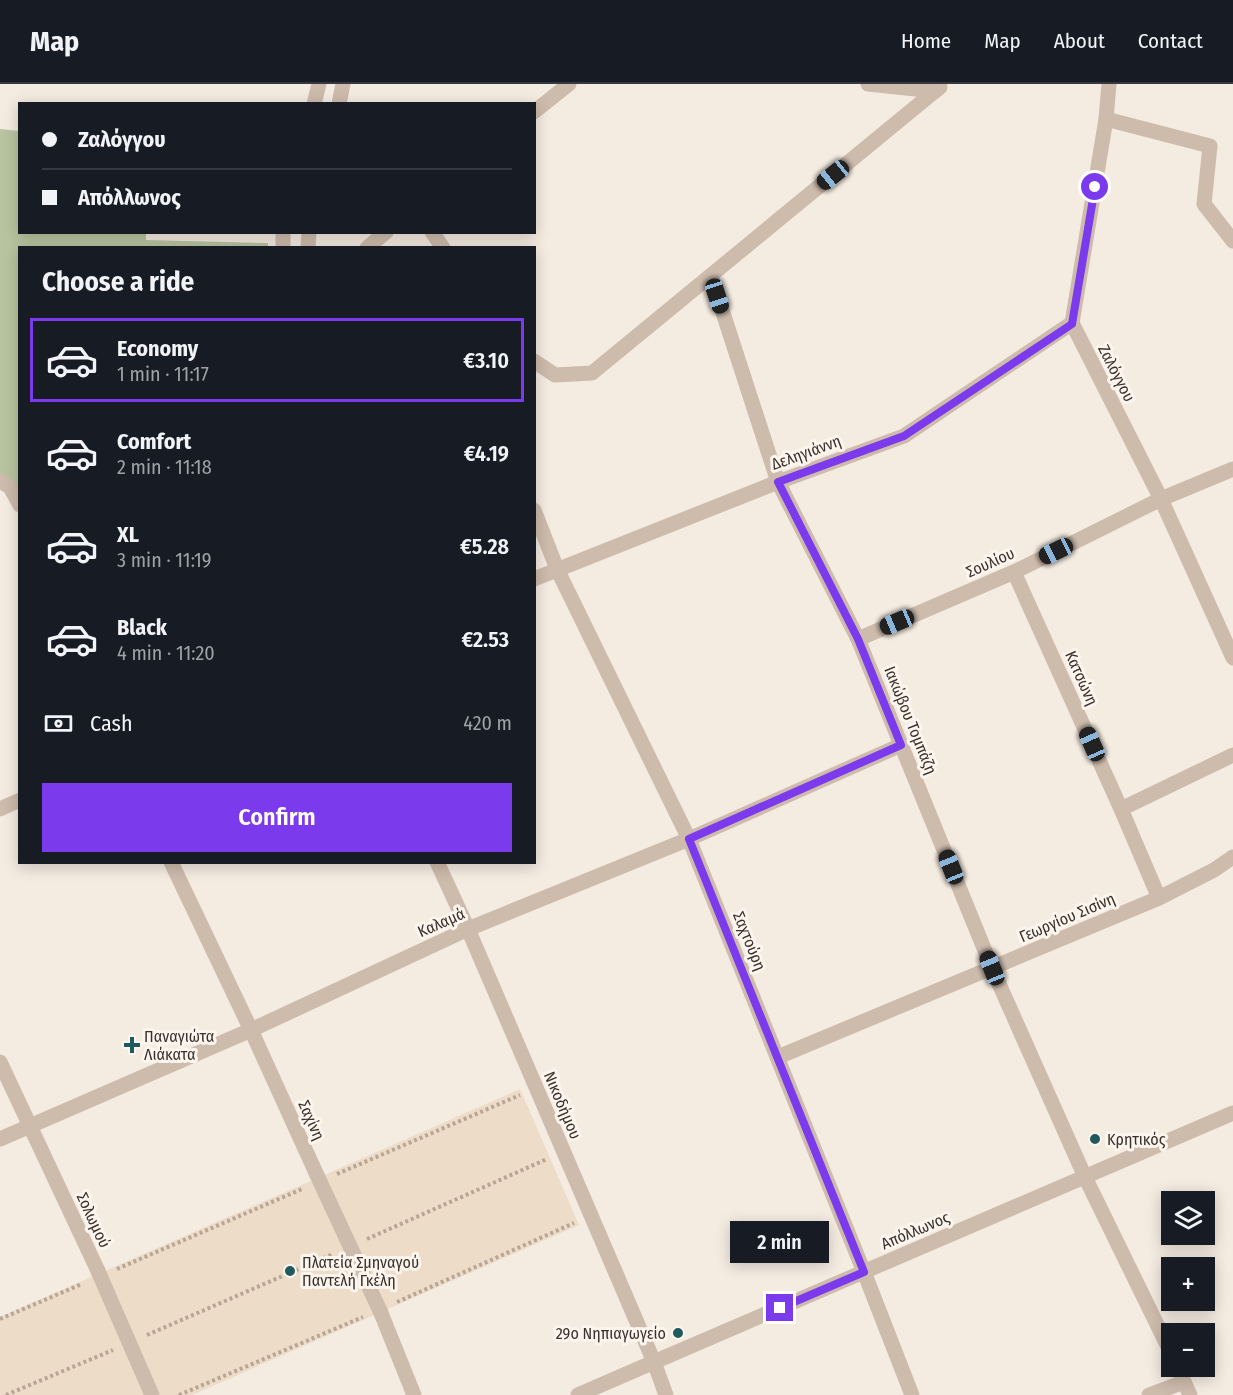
<!DOCTYPE html>
<html lang="en">
<head>
<meta charset="utf-8">
<style>
	:root { --surface:#171b24; --page:#20242c; --text:#f1f3f6; --muted:#9ea1a6; --line:#363941; --accent:#7c3aed }
	body { margin:0; font-family:"Fira Sans Condensed",sans-serif; background:var(--page); color:var(--text); height:100vh; display:flex; flex-direction:column; font-size:22px; white-space:nowrap }
	* { box-sizing:border-box; margin:0 }
	p { font-size:20px; color:var(--muted) }
	.icon { flex:none; width:33px; height:33px; fill:none; stroke:currentColor; stroke-width:2; stroke-linecap:round; stroke-linejoin:round }
	.map { position:relative; flex:1; overflow:hidden }
	.drawer { position:absolute; left:18px; top:162px; width:518px; height:618px; display:flex; flex-direction:column; background:var(--surface); border-radius:0px; box-shadow:0 3px 15px #0003 }
	.drawer>* { flex:none }
	.banner { position:absolute; left:18px; top:18px; width:518px; height:132px; border-radius:0px; box-shadow:0 3px 15px #0003; display:grid; align-content:center; height:132px; padding:0 24px; background:var(--surface) }
	.fabs { position:absolute; left:1161px; top:1107px; display:grid; gap:12px }
	.fabs a { display:grid; place-items:center; width:54px; height:54px; border-radius:0px; background:var(--surface); box-shadow:0 3px 15px #0003; font-size:30px }
	.end { position:absolute; width:27px; height:27px; margin:-14px; border:8px solid #7c3aed; background:#fff; box-shadow:0 0 0 3px #fff }
	.from { border-radius:50% }
	.bubble { position:absolute; height:42px; border-radius:0px; background:var(--surface); box-shadow:0 3px 15px #0003; font-size:20px; font-weight:600; line-height:42px; text-align:center }
	.car { position:absolute; width:18px; height:36px; margin:-18px -9px; border-radius:8px; box-shadow:0 0 4px 2px #0007; background:linear-gradient(#222 24%,#8ab4d8 0 40%,#222 0 76%,#8ab4d8 0 86%,#222 0) }
	.banner b { display:flex; align-items:center; gap:21px; height:57px; font-size:22px }
	.banner b+b { border-top:2px solid var(--line) }
	.banner i { width:15px; height:15px; background:var(--text) }
	ul { padding:0; list-style:none }
	li { display:flex; align-items:center; gap:18px; height:84px; margin:0 12px 9px; padding:0 12px; border:3px solid transparent; border-radius:0px }
	li div { flex:1 }
	li b { display:block; font-size:22px }
	li em { font-style:normal; font-weight:600 }
	li.current { border-color:var(--accent) }
	li>.icon { width:54px; height:54px; stroke-width:1.5 }
	h2 { padding:0 24px; font-size:27px; line-height:72px }
	.pay { display:flex; align-items:center; gap:15px; height:66px; padding:0 24px; font-size:22px }
	.pay p { margin-inline-start:auto }
	.primary-button { display:flex; gap:12px; margin-top:auto; padding:12px 24px }
	.primary-button a { flex:1; height:69px; border-radius:0px; background:var(--accent); color:#fff; font-size:24px; font-weight:600; line-height:69px; text-align:center }
	header { display:flex; align-items:center; gap:36px; box-sizing:border-box; height:84px; padding:0 30px; background:var(--surface); border-bottom:2px solid var(--line) }
	header strong { font-size:28px }
	nav { display:flex; gap:33px; margin-inline-start:auto; font-size:21px }
	.map>svg:first-child { display:block }
	.green { fill:#b8c4a0 }
	.plaza { fill:#ecdcc8 }
	.lines { fill:none; stroke-linecap:round; stroke-linejoin:round }
	.path { stroke:#b9a596; stroke-width:4; stroke-dasharray:3 3; stroke-linecap:butt }
	.pedestrian { stroke:#cdbbac; stroke-width:15 }
	.minor { stroke:#cdbbac; stroke-width:15 }
	.tertiary { stroke:#cdbbac; stroke-width:15 }
	.route { stroke:#7c3aed; stroke-width:8 }
	.poi-dot { fill:#1f5a5e; stroke:#fbf5ee; stroke-width:2 }
	.labels { text-anchor:middle; stroke-width:6; stroke-linejoin:round; paint-order:stroke }
	.street-label { font-size:16px; fill:#3b302b; stroke:#fbf5ee }
	.poi-label { font-size:16px; fill:#3b302b; stroke:#fbf5ee; text-anchor:start }
</style>
</head>
<body>
<header>
<strong>Map</strong>
<nav><a>Home</a><a>Map</a><a>About</a><a>Contact</a></nav>
</header>
<div class="map">
<svg width="1233" height="1311" viewBox="0 0 1233 1311">
	<rect width="100%" height="100%" fill="#f4ebe1"/>
	<!-- green -->
	<path class="green" d="M0 45 19 47 20 148H146V156L268 159V164H20L19 424 0 397Z"/>
	<!-- plaza -->
	<path class="plaza" d="M520 1005 579 1141 192 1311H0V1233Z"/>
	<g class="lines">
		<!-- path -->
		<g class="path">
			<path d="M337 1090 520 1011"/>
			<path d="M367 1155 547 1075"/>
			<path d="M117 1185 302 1105"/>
			<path d="M397 1218 574 1139"/>
			<path d="M0 1235 82 1200"/>
			<path d="M147 1251 333 1170"/>
			<path d="M6 1311 113 1266"/>
			<path d="M179 1311 363 1233"/>
		</g>
		<!-- pedestrian -->
		<g class="pedestrian">
			<path d="M316 1089 381 1229"/>
			<path d="M98 1187 152 1311"/>
		</g>
		<!-- minor -->
		<g class="minor">
			<path d="M868 0 935 7 939 4"/>
			<path d="M1109 0 1106 35 1072 239 1161 415 1233 574"/>
			<path d="M1106 35 1210 62 1204 120 1233 157"/>
			<path d="M432 148 443 164"/>
			<path d="M711 192 778 398 858 555 992 884 1085 1093 1172 1271"/>
			<path d="M534 277 555 291 592 289 940 3"/>
			<path d="M0 397 10 403 20 421"/>
			<path d="M534 426 557 485 689 755 864 1188 912 1311"/>
			<path d="M1014 488 1121 725 1159 814"/>
			<path d="M534 495 778 398 904 352 1072 239"/>
			<path d="M858 555 1014 488 1161 415 1233 385"/>
			<path d="M0 725 20 716"/>
			<path d="M1121 725 1233 671"/>
			<path d="M171 778 251 946 316 1089"/>
			<path d="M778 973 1159 814 1214 786 1233 773"/>
			<path d="M0 978 98 1187"/>
			<path d="M0 1055 251 946 468 845 689 755 901 661"/>
			<path d="M381 1229 414 1311"/>
			<path d="M1177 1282 1190 1311"/>
			<path d="M578 1311 654 1278 666 1311"/>
			<path d="M1149 1311 1184 1298"/>
		</g>
		<!-- tertiary -->
		<g class="tertiary">
			<path d="M314 20 319 0"/>
			<path d="M339 20 343 0"/>
			<path d="M534 28 569 0"/>
			<path d="M283 164V148"/>
			<path d="M308 164 309 148"/>
			<path d="M367 164 386 148"/>
			<path d="M437 778 468 845 654 1278 1233 1029"/>
		</g>
	</g>
	<g class="lines">
		<!-- route -->
		<path class="route" d="M780 1224 864 1188 689 755 901 661 858 555 778 398 904 352 1072 240 1095 103"/>
	</g>
	<!-- markers -->
	<g class="poi-dot">
		<path d="M129 952h6v6h6v6h-6v6h-6v-6h-6v-6h6z"/>
		<circle cx="1095" cy="1055" r="6"/>
		<circle cx="290" cy="1187" r="6"/>
		<circle cx="678" cy="1249" r="6"/>
	</g>
	<g class="labels">
		<!-- street labels -->
		<g class="street-label">
			<text transform="translate(1117 289) rotate(63)" y="6">Ζαλόγγου</text>
			<text transform="translate(806 368) rotate(-20)" y="6">Δεληγιάννη</text>
			<text transform="translate(990 478) rotate(-24)" y="6">Σουλίου</text>
			<text transform="translate(1082 594) rotate(66)" y="6">Κατσώνη</text>
			<text transform="translate(911 636) rotate(68)" y="6">Ιακώβου Τομπάζη</text>
			<text transform="translate(1067 833) rotate(-23)" y="6">Γεωργίου Σισίνη</text>
			<text transform="translate(441 838) rotate(-24)" y="6">Καλαμά</text>
			<text transform="translate(750 857) rotate(68)" y="6">Σαχτούρη</text>
			<text transform="translate(563 1021) rotate(67)" y="6">Νικοδήμου</text>
			<text transform="translate(312 1036) rotate(66)" y="6">Σαχίνη</text>
			<text transform="translate(94 1136) rotate(65)" y="6">Σολωμού</text>
			<text transform="translate(915 1146) rotate(-23)" y="6">Απόλλωνος</text>
		</g>
		<!-- poi labels -->
		<g class="poi-label">
			<text x="144" y="958">Παναγιώτα<tspan x="144" dy="18">Λιάκατα</tspan></text>
			<text x="1107" y="1061">Κρητικός</text>
			<text x="302" y="1184">Πλατεία Σμηναγού<tspan x="302" dy="18">Παντελή Γκέλη</tspan></text>
			<text x="666" y="1255" text-anchor="end">29ο Νηπιαγωγείο</text>
		</g>
	</g>
</svg>
<div class="fabs">
<a><svg class="icon" aria-label="layers" viewBox="0 0 24 24"><path d="M12 4l9 5-9 5-9-5zM3 14l9 5 9-5"/></svg></a>
<a>+</a>
<a>−</a>
</div>
<i class="end from" style="left:1095px;top:103px"></i>
<i class="end" style="left:780px;top:1224px"></i>
<div class="bubble" style="left:730px;top:1137px;width:99px">2 min</div>
<i class="car" style="left:833px;top:91px;rotate:231deg"></i>
<i class="car" style="left:717px;top:212px;rotate:162deg"></i>
<i class="car" style="left:1056px;top:467px;rotate:244deg"></i>
<i class="car" style="left:897px;top:538px;rotate:247deg"></i>
<i class="car" style="left:1092px;top:660px;rotate:336deg"></i>
<i class="car" style="left:951px;top:783px;rotate:338deg"></i>
<i class="car" style="left:992px;top:884px;rotate:338deg"></i>
<div class="banner">
<b><i class="from"></i>Ζαλόγγου</b>
<b><i></i>Απόλλωνος</b>
</div>
<section class="drawer">
<h2>Choose a ride</h2>
<ul>
<li class="current"><svg class="icon" aria-label="car" viewBox="0 0 24 24"><path d="M5 17H2v-5l4-1 3-4h7l3 4 3 1v5h-3M9 17h6M6 11h13"/><circle cx="7" cy="17" r="2"/><circle cx="17" cy="17" r="2"/></svg><div><b>Economy</b><p>1 min · 11:17</p></div><em>€3.10</em></li>
<li><svg class="icon" aria-label="car" viewBox="0 0 24 24"><path d="M5 17H2v-5l4-1 3-4h7l3 4 3 1v5h-3M9 17h6M6 11h13"/><circle cx="7" cy="17" r="2"/><circle cx="17" cy="17" r="2"/></svg><div><b>Comfort</b><p>2 min · 11:18</p></div><em>€4.19</em></li>
<li><svg class="icon" aria-label="car" viewBox="0 0 24 24"><path d="M5 17H2v-5l4-1 3-4h7l3 4 3 1v5h-3M9 17h6M6 11h13"/><circle cx="7" cy="17" r="2"/><circle cx="17" cy="17" r="2"/></svg><div><b>XL</b><p>3 min · 11:19</p></div><em>€5.28</em></li>
<li><svg class="icon" aria-label="car" viewBox="0 0 24 24"><path d="M5 17H2v-5l4-1 3-4h7l3 4 3 1v5h-3M9 17h6M6 11h13"/><circle cx="7" cy="17" r="2"/><circle cx="17" cy="17" r="2"/></svg><div><b>Black</b><p>4 min · 11:20</p></div><em>€2.53</em></li>
</ul>
<div class="pay"><svg class="icon" aria-label="cash" viewBox="0 0 24 24"><path d="M3 7h18v10H3z"/><circle cx="12" cy="12" r="2"/></svg>Cash<p>420 m</p></div>
<div class="primary-button"><a>Confirm</a></div>
</section>
</div>
</body>
</html>
